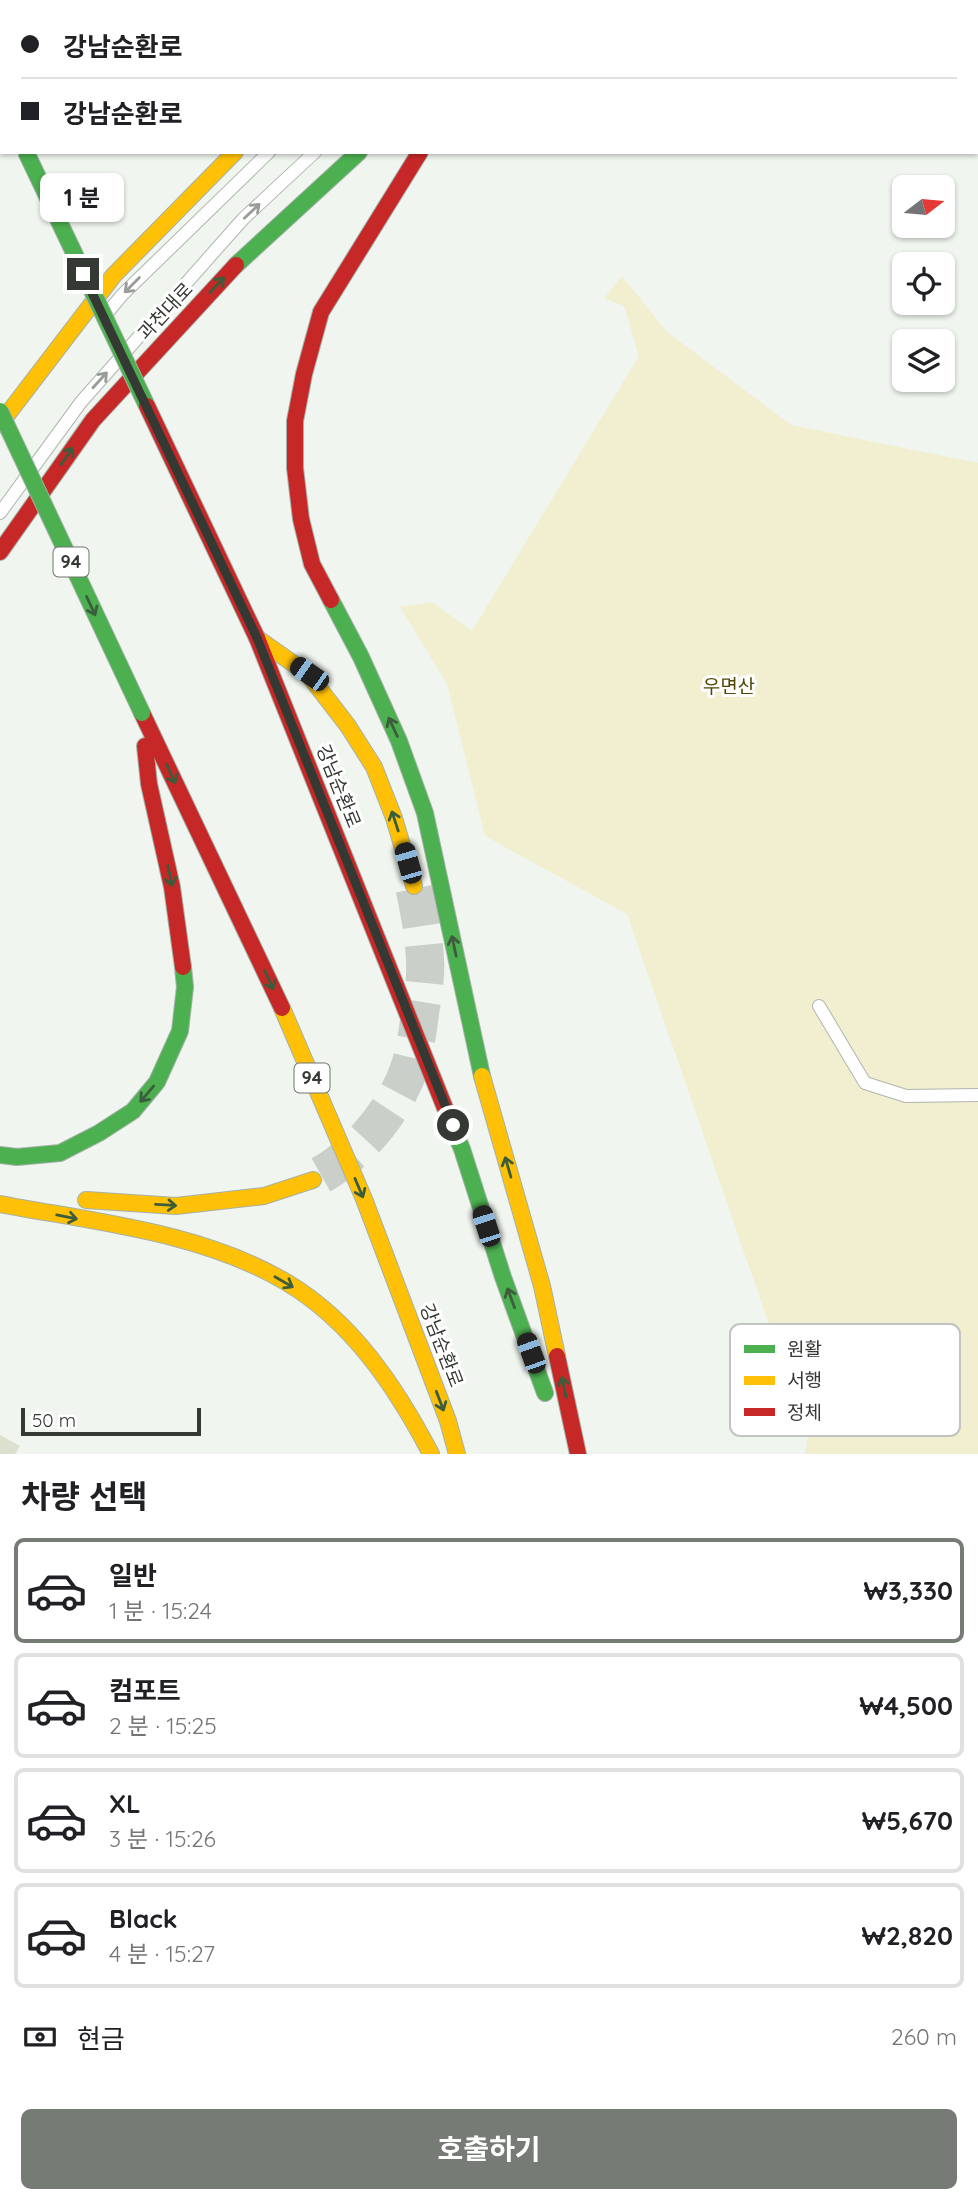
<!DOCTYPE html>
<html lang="ko">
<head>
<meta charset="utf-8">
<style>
	:root { --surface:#fff; --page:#f2f2f2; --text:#202124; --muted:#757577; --line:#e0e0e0; --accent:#767b75 }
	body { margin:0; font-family:Quicksand,"Noto Sans KR",sans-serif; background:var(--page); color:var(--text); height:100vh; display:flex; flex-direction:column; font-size:26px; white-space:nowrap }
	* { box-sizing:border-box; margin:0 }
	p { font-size:23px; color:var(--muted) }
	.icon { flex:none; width:38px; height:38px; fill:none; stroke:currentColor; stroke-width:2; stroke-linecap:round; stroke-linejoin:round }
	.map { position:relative; height:1454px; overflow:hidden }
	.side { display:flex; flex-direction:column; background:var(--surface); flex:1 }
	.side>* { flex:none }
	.guide { position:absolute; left:0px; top:0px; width:978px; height:154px; box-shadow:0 2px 5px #0004; display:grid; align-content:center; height:154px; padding:0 21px; background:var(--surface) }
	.needle { width:46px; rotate:74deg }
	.controls { position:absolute; left:892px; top:175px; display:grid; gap:14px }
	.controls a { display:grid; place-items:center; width:63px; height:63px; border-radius:10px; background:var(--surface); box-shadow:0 2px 5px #0004; font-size:35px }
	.scale { position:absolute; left:21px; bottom:18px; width:180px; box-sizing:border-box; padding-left:7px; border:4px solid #353934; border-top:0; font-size:19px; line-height:24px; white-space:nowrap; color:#353934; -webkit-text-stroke:5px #fff; paint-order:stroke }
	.end { position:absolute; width:32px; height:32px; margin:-16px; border:9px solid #353934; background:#fff; box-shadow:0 0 0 4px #fff }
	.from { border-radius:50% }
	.bubble { position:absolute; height:49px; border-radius:10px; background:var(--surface); box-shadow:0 2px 5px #0004; font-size:23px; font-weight:700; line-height:49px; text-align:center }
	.car { position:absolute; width:21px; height:42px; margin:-21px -10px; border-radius:9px; box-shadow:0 0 5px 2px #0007; background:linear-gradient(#222 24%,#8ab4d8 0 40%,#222 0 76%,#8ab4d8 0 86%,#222 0) }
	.guide b { display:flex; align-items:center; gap:24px; height:66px; font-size:26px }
	.guide b+b { border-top:2px solid var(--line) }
	.guide i { width:18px; height:18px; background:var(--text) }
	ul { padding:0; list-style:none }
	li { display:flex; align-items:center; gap:21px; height:105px; margin:0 14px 10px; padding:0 7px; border:4px solid var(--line); border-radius:10px }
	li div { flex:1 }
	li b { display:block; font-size:26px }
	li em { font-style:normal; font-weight:700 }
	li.active { border-color:var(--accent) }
	li>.icon { width:63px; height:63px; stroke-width:1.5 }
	h2 { padding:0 21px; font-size:32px; line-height:84px }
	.pay { display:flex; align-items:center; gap:18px; height:77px; padding:0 21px; font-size:26px }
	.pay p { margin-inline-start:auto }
	.button { display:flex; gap:14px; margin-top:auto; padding:14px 21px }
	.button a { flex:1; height:80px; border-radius:10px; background:var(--accent); color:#fff; font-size:28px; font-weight:700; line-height:80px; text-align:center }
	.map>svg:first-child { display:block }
	.green { fill:#f1efcf }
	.building { fill:#dbe1ce }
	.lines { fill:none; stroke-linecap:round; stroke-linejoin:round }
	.highway-tunnel { stroke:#cbcfca; stroke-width:38; stroke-dasharray:38 19; stroke-linecap:butt }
	.lane-casing { stroke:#b1b5b1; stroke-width:14 }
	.fast-casing { stroke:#a4b1a8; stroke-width:18 }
	.slow-casing { stroke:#a4b1a8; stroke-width:18 }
	.jam-casing { stroke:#a4b1a8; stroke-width:18 }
	.lane { stroke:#fdfefd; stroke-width:12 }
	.fast { stroke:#4caf50; stroke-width:16 }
	.slow { stroke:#ffc107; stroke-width:16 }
	.jam { stroke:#c62828; stroke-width:16 }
	.fast-bridge-casing { stroke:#a4b1a8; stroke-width:18; stroke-linecap:butt }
	.jam-bridge-casing { stroke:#a4b1a8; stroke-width:18; stroke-linecap:butt }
	.fast-bridge { stroke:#4caf50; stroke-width:16 }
	.jam-bridge { stroke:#c62828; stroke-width:16 }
	.oneway { stroke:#999c98 }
	.oneway2 { stroke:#3c5c3c }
	.route { stroke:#353934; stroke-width:9 }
	.labels { text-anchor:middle; stroke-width:6; stroke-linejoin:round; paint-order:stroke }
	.shield { fill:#fff; stroke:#727471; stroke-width:2 }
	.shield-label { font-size:18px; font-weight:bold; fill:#353934 }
	.street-label { font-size:19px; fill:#353934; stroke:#fff }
	.park-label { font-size:19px; fill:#514700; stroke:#fff }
	.key { fill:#fff; stroke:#c2c4c2; stroke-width:2 }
	.key-label { font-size:19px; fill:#353934 }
</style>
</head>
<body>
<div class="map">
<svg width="978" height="1454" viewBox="0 0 978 1454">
	<rect width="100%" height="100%" fill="#f0f5ef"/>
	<!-- green -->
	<path class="green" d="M622 276 667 332 791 425 978 463V1454H805L808 1437 627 914 485 836 447 684 400 607 432 602 472 631 639 356 624 306 604 298Z"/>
	<!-- building -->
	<path class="building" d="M0 1435 20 1446 15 1454H0Z"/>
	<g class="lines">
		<!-- highway-tunnel -->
		<path class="highway-tunnel" d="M321 1175C360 1153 396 1109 410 1066 415 1048 418 1031 420 1013 423 996 426 978 425 960 424 935 419 910 414 886"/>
		<defs>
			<g id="lane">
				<path d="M443 2 445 0"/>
				<path d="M477 2 478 0"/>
				<path d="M108 312 122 295 269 152"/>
				<path d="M0 513 81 402 243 219 315 152"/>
				<path d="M819 1006 865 1083 906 1096 978 1095"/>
			</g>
			<g id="fast">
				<path d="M338 2 340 0"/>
				<path d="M0 45 2 47"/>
				<path d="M236 265 359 152"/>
				<path d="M331 600 361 657 399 741 425 813 482 1076"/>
				<path d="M447 1113 462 1149 503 1277 545 1393"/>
				<path d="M0 1155 17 1157 60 1153 99 1133 133 1111 157 1082 180 1031 185 987 183 967"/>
			</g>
			<g id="slow">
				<path d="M385 2 387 0"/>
				<path d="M524 2 526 0"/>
				<path d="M0 99 2 102"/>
				<path d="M0 424 114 275 235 152"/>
				<path d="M257 638 308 674 348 726 374 767 394 818 414 886"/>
				<path d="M282 1008 364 1199 448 1421 457 1454"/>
				<path d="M482 1076 542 1286 557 1356"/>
				<path d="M86 1200 176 1206 264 1196 313 1180"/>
				<path d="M0 1204C95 1222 201 1232 286 1282 352 1321 396 1387 431 1454"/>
			</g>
			<g id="jam">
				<path d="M0 552 93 420 236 265"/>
				<path d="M331 600 312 564 301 519 295 468V421L304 374 321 312 420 152"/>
				<path d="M257 638 447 1113"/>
				<path d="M142 713 282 1008"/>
				<path d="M145 746 149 784 172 887 183 967"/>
				<path d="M557 1356 578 1454"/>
			</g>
		</defs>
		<!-- lane casing -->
		<use href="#lane" class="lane-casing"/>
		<!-- fast casing -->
		<use href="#fast" class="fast-casing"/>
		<!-- slow casing -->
		<use href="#slow" class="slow-casing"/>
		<!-- jam casing -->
		<use href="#jam" class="jam-casing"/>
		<!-- lane -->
		<use href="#lane" class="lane"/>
		<!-- fast -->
		<use href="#fast" class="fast"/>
		<!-- slow -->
		<use href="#slow" class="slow"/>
		<!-- jam -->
		<use href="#jam" class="jam"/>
		<defs>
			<g id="fast-bridge">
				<path d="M26 152 147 406"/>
				<path d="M0 411 142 713"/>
			</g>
			<path id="jam-bridge" d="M147 406 257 638"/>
		</defs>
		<!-- fast-bridge casing -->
		<use href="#fast-bridge" class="fast-bridge-casing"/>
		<!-- jam-bridge casing -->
		<use href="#jam-bridge" class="jam-bridge-casing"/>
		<!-- fast-bridge -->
		<use href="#fast-bridge" class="fast-bridge"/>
		<!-- jam-bridge -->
		<use href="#jam-bridge" class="jam-bridge"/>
	</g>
	<!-- one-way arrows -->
	<defs><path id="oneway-shaft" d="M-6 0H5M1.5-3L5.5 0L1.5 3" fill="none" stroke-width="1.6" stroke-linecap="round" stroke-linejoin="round" transform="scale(1.75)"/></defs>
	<g class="oneway">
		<use href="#oneway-shaft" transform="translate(252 211) rotate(-43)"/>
		<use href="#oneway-shaft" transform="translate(132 285) rotate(135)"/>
		<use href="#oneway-shaft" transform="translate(100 380) rotate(-48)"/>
	</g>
	<g class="oneway2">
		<use href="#oneway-shaft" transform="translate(217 285) rotate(-47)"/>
		<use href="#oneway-shaft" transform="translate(67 456) rotate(-55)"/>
		<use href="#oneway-shaft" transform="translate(91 606) rotate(65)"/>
		<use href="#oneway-shaft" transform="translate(393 727) rotate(-115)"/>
		<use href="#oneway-shaft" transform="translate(171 774) rotate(65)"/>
		<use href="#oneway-shaft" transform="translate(395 821) rotate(-108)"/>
		<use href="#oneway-shaft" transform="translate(170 876) rotate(78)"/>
		<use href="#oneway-shaft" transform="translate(454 946) rotate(-102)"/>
		<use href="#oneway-shaft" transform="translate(269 980) rotate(65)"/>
		<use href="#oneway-shaft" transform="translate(147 1094) rotate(130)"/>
		<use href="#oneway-shaft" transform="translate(508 1167) rotate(-106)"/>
		<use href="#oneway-shaft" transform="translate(359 1188) rotate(67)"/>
		<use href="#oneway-shaft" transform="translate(166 1205) rotate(3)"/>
		<use href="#oneway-shaft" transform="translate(67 1217) rotate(11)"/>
		<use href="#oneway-shaft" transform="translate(284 1282) rotate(30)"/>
		<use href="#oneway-shaft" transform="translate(511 1298) rotate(-110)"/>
		<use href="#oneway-shaft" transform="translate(564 1387) rotate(-102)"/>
		<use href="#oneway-shaft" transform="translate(440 1401) rotate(69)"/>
	</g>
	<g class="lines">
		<!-- route -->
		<path class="route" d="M83 274 257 638 453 1125"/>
	</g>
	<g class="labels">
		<!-- shield labels -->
		<g class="shield">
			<rect x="53.5" y="547.5" width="35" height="29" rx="5"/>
			<rect x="294.5" y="1063.5" width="35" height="29" rx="5"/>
		</g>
		<g class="shield-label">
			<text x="71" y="568">94</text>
			<text x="312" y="1084">94</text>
		</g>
		<!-- street labels -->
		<g class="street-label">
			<text transform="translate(165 311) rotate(-47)" y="7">과천대로</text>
			<text transform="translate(339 786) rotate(68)" y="7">강남순환로</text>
			<text transform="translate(442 1345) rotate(69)" y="7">강남순환로</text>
		</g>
		<!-- park labels -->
		<g class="park-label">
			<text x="729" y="693">우면산</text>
		</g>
	</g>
	<!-- legend -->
	<rect x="730" y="1324" width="230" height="112" rx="10" class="key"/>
	<rect x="744" y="1345" width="31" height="8" fill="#4caf50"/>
	<rect x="744" y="1376" width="31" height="9" fill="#ffc107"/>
	<rect x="744" y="1408" width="31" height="8" fill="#c62828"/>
	<g class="key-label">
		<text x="787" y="1356">원활</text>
		<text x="787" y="1387">서행</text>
		<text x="787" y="1419">정체</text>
	</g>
</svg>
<div class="controls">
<a><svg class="needle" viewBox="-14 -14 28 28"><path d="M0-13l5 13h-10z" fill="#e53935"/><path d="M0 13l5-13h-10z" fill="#757577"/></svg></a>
<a><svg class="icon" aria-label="locate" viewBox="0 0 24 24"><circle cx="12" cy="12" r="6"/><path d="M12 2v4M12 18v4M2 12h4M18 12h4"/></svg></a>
<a><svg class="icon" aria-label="layers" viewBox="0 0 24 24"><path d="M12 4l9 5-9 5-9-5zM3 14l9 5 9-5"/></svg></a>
</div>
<div class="scale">50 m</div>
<i class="end from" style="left:453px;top:1125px"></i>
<i class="end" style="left:83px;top:274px"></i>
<div class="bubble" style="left:40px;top:173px;width:84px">1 분</div>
<i class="car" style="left:309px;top:674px;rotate:305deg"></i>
<i class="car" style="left:408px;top:863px;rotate:344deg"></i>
<i class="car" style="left:486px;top:1226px;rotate:342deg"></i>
<i class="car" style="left:531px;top:1353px;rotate:340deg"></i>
<div class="guide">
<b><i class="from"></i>강남순환로</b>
<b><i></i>강남순환로</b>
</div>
</div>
<section class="side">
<h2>차량 선택</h2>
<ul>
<li class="active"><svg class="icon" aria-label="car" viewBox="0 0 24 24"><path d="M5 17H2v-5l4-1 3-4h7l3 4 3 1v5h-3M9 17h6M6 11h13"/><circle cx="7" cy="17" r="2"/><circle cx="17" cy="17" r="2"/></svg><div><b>일반</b><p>1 분 · 15:24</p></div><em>₩3,330</em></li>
<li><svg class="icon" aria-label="car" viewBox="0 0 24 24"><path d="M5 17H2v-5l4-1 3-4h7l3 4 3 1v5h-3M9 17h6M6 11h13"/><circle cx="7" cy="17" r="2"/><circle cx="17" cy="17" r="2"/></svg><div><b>컴포트</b><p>2 분 · 15:25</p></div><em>₩4,500</em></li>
<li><svg class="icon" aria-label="car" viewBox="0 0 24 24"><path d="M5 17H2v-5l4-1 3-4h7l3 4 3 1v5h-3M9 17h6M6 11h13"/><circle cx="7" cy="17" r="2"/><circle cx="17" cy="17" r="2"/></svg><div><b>XL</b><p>3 분 · 15:26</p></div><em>₩5,670</em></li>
<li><svg class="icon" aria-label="car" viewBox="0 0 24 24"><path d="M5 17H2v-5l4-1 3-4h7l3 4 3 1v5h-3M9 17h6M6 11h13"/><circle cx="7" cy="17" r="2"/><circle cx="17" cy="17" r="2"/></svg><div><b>Black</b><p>4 분 · 15:27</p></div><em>₩2,820</em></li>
</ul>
<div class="pay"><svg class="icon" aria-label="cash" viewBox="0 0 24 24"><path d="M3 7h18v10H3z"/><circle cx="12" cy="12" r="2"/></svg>현금<p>260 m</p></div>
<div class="button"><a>호출하기</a></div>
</section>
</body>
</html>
